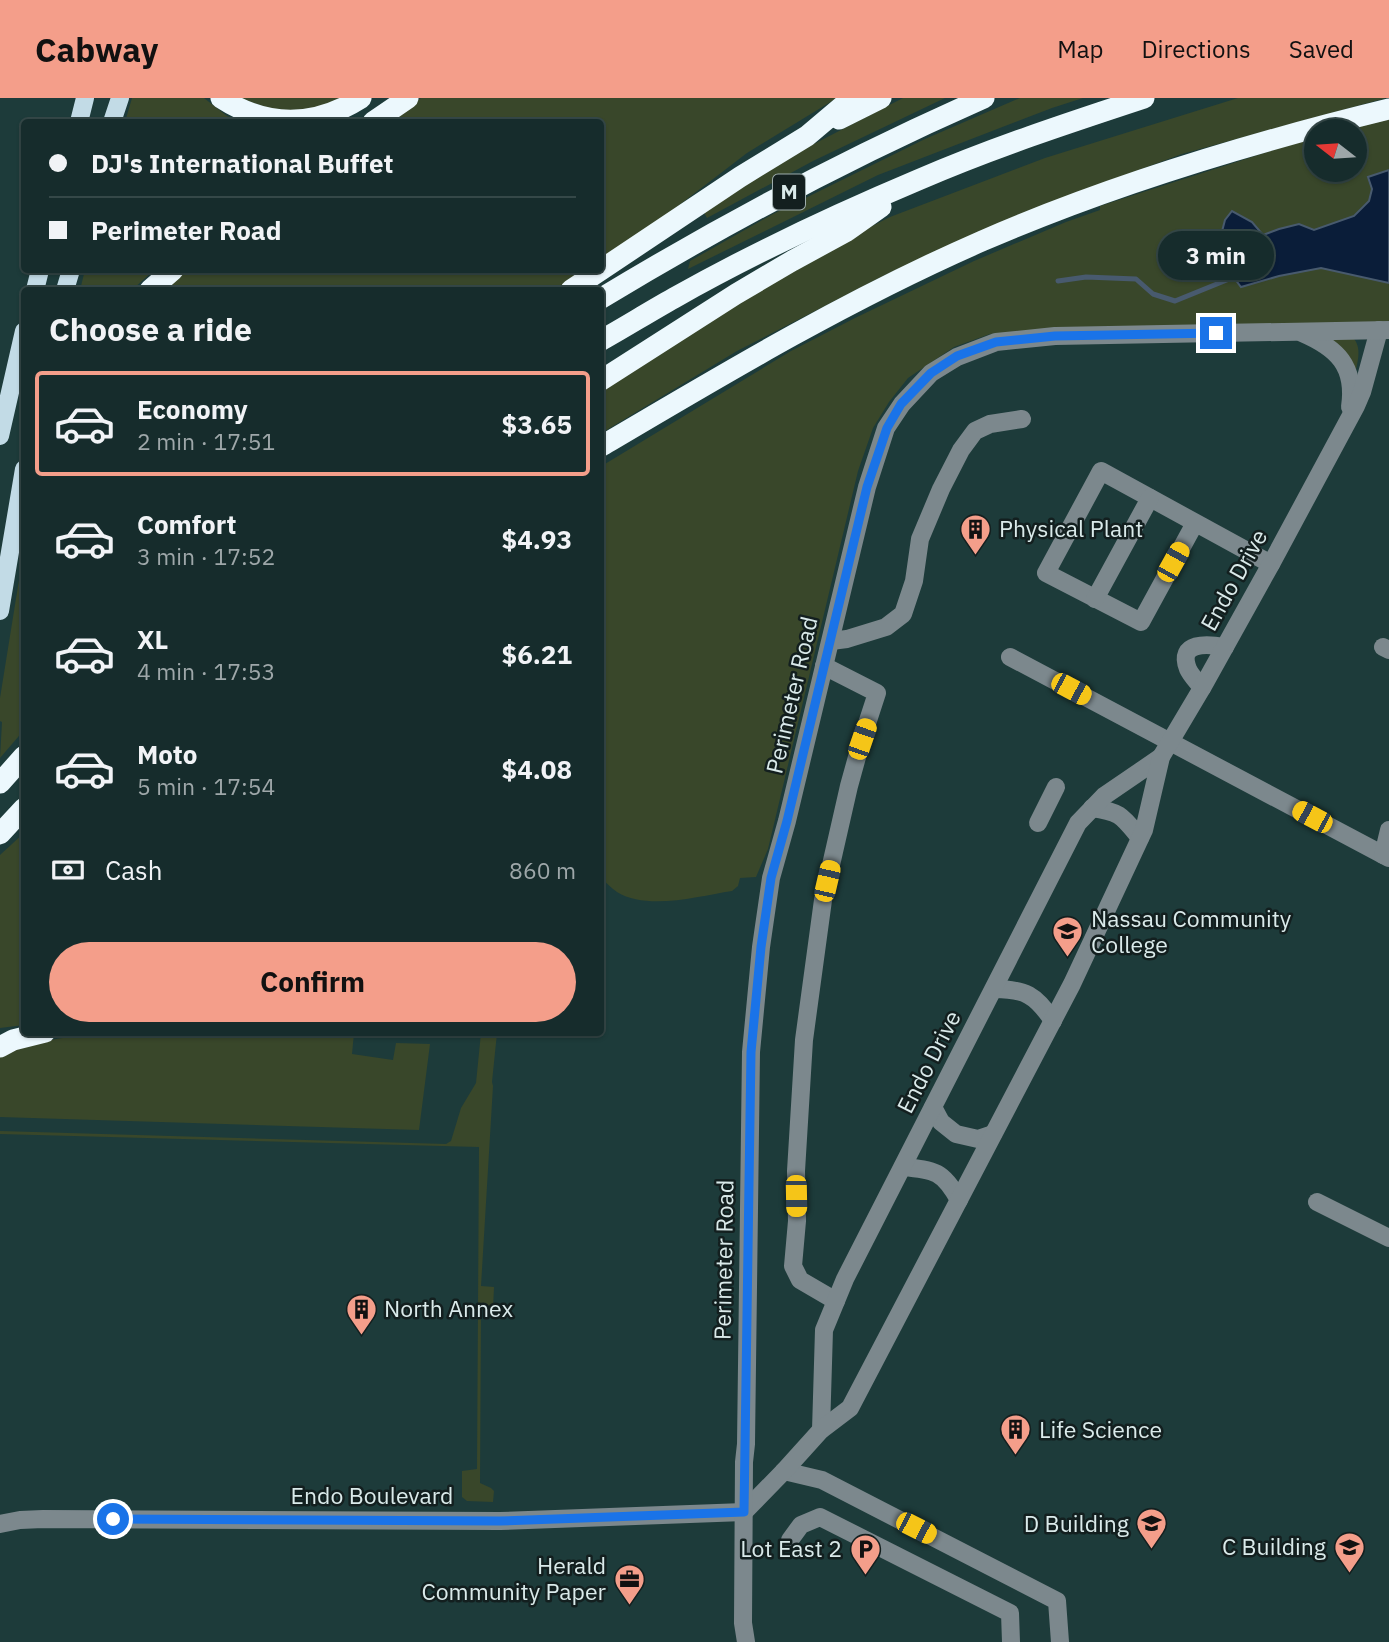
<!DOCTYPE html>
<html lang="en">
<head>
<meta charset="utf-8">
<style>
	:root { --surface:#162c2c; --page:#1f3434; --text:#f1f3f6; --muted:#9ea7a9; --line:#354848; --accent:#f49e8a }
	body { margin:0; font-family:"IBM Plex Sans",sans-serif; background:var(--page); color:var(--text); height:100vh; display:flex; flex-direction:column; font-size:26px; white-space:nowrap }
	* { box-sizing:border-box; margin:0 }
	p { font-size:23px; color:var(--muted) }
	.icon { flex:none; width:38px; height:38px; fill:none; stroke:currentColor; stroke-width:2; stroke-linecap:round; stroke-linejoin:round }
	.map { position:relative; flex:1; overflow:hidden }
	.side { position:absolute; left:21px; top:189px; width:583px; height:749px; display:flex; flex-direction:column; background:var(--surface); border-radius:7px; box-shadow:0 2px 5px #0004,0 0 0 2px var(--line) }
	.side>* { flex:none }
	.top-card { position:absolute; left:21px; top:21px; width:583px; height:154px; border-radius:7px; box-shadow:0 2px 5px #0004,0 0 0 2px var(--line); display:grid; align-content:center; height:154px; padding:0 28px; background:var(--surface) }
	.needle { width:46px; rotate:287deg }
	.buttons { position:absolute; left:1304px; top:21px; display:grid; gap:14px }
	.buttons a { display:grid; place-items:center; width:63px; height:63px; border-radius:50%; background:var(--surface); box-shadow:0 2px 5px #0004,0 0 0 2px var(--line); font-size:35px }
	.end { position:absolute; width:32px; height:32px; margin:-16px; border:9px solid #1a73e8; background:#fff; box-shadow:0 0 0 4px #fff }
	.from { border-radius:50% }
	.bubble { position:absolute; height:49px; border-radius:24px; background:var(--surface); box-shadow:0 2px 5px #0004,0 0 0 2px var(--line); font-size:23px; font-weight:800; line-height:49px; text-align:center }
	.car { position:absolute; width:21px; height:42px; margin:-21px -10px; border-radius:9px; box-shadow:0 0 5px 2px #0007; background:linear-gradient(#f5c518 24%,#345 0 40%,#f5c518 0 76%,#345 0 86%,#f5c518 0) }
	.top-card b { display:flex; align-items:center; gap:24px; height:66px; font-size:26px }
	.top-card b+b { border-top:2px solid var(--line) }
	.top-card i { width:18px; height:18px; background:var(--text) }
	ul { padding:0; list-style:none }
	li { display:flex; align-items:center; gap:21px; height:105px; margin:0 14px 10px; padding:0 14px; border:4px solid transparent; border-radius:7px }
	li div { flex:1 }
	li b { display:block; font-size:26px }
	li em { font-style:normal; font-weight:800 }
	li.on { border-color:var(--accent) }
	li>.icon { width:63px; height:63px; stroke-width:1.5 }
	h2 { padding:0 28px; font-size:32px; line-height:84px }
	.pay { display:flex; align-items:center; gap:18px; height:77px; padding:0 28px; font-size:26px }
	.pay p { margin-inline-start:auto }
	.button { display:flex; gap:14px; margin-top:auto; padding:14px 28px }
	.button a { flex:1; height:80px; border-radius:42px; background:var(--accent); color:#111; font-size:28px; font-weight:800; line-height:80px; text-align:center }
	header { display:flex; align-items:center; gap:42px; box-sizing:border-box; height:98px; padding:0 35px; background:var(--accent); color:#111 }
	header strong { font-size:33px }
	nav { display:flex; gap:38px; margin-inline-start:auto; font-size:24px }
	.map>svg:first-child { display:block }
	.green { fill:#39472a }
	.water { fill:#0a1d39; stroke:#485a6e; stroke-width:2 }
	.lines { fill:none; stroke-linecap:round; stroke-linejoin:round }
	.stream { stroke:#485a6e; stroke-width:5 }
	.minor { stroke:#7c888d; stroke-width:18 }
	.major { stroke:#c2dbe6; stroke-width:18 }
	.highway { stroke:#ecf8fd; stroke-width:21 }
	.route { stroke:#1a73e8; stroke-width:9 }
	.labels { text-anchor:middle; stroke-width:5; stroke-linejoin:round; paint-order:stroke }
	.shield { fill:#131f1f; stroke:#9eadad; stroke-width:2 }
	.shield-label { font-size:21px; font-weight:bold; fill:#daeaea }
	.poi-label { font-size:23px; fill:#daeaea; stroke:#131f1f; text-anchor:start }
	.street-label { font-size:23px; fill:#daeaea; stroke:#131f1f }
</style>
</head>
<body>
<header>
<strong>Cabway</strong>
<nav><a>Map</a><a>Directions</a><a>Saved</a></nav>
</header>
<div class="map">
<svg width="1389" height="1544" viewBox="0 0 1389 1544">
	<rect width="100%" height="100%" fill="#1d3b3a"/>
	<!-- green -->
	<g class="green">
		<path d="M132 0H204L227 18 244 24H125Z"/>
		<path d="M239 0H343L315 11 280 14Z"/>
		<path d="M421 0H837L747 55 631 144 600 164V24H386Z"/>
		<path d="M903 0H945L813 63 707 120 703 113 810 48Z"/>
		<path d="M1020 0H1083L1052 10 878 77 688 171 690 163 773 116 925 41Z"/>
		<path d="M1238 0H1386L1182 56 1020 116 885 177 737 253 600 336V292L789 170 890 119 1045 60Z"/>
		<path d="M1389 21V224L1070 230 990 236 954 249 908 280 889 304 873 330 858 373 768 751 756 779 740 780 738 788 732 793C699 798 648 813 617 794 611 790 606 784 600 780V369L791 253 855 220 974 163 1066 124 1100 112V108L1283 49 1316 40V72H1354V33H1343Z"/>
		<path d="M85 172H154L132 192H80Z"/>
		<path d="M185 172H589L557 192H159Z"/>
		<path d="M1325 241H1354C1363 252 1356 268 1354 282Z"/>
		<path d="M24 451V632L0 660 2 624 0 623V600Z"/>
		<path d="M24 735V927L0 930V757Z"/>
		<path d="M85 935H354L352 956 393 962 396 945 430 946 419 1032 0 1019V953C28 943 57 943 85 935Z"/>
		<path d="M481 935H497L492 984 493 988 481 1188 494 1189 493 1211 481 1212 480 1385 491 1390 494 1393 493 1404 467 1403 462 1399V1373L477 1371 479 1049 0 1036V1033L446 1046 451 1043 461 1010 476 985Z"/>
	</g>
	<!-- water -->
	<path class="water" d="M1389 72V185L1321 170 1279 178 1241 189 1232 177 1233 154 1220 141 1225 122 1232 113 1252 124 1263 137 1279 131 1299 126 1314 132 1354 118 1369 103 1372 91 1368 79Z"/>
	<g class="lines">
		<!-- stream -->
		<path class="stream" d="M1058 183 1086 179 1136 181 1153 196 1175 203 1239 177"/>
		<!-- minor -->
		<g class="minor">
			<path d="M1302 235C1337 250 1356 268 1350 309"/>
			<path d="M1195 425 1141 524 1046 475 1101 373 1271 466"/>
			<path d="M1095 501 1150 400"/>
			<path d="M831 543 847 541 886 529 903 516 914 483 920 441 941 391 961 352 975 333 990 326 1022 321"/>
			<path d="M1383 549 1389 552"/>
			<path d="M1010 559 1389 760"/>
			<path d="M824 568 877 595 862 641 849 688 823 802 804 942 796 1073 797 1123 793 1168 800 1182 836 1203"/>
			<path d="M1202 590C1198 584 1191 578 1188 571 1177 543 1208 546 1225 549"/>
			<path d="M1092 710C1121 714 1122 718 1140 740"/>
			<path d="M1038 725 1056 689"/>
			<path d="M1383 757 1389 732"/>
			<path d="M994 891C1025 891 1036 897 1053 923"/>
			<path d="M933 1009 941 1024 956 1036 978 1041 993 1036"/>
			<path d="M903 1069C935 1072 943 1073 959 1102"/>
			<path d="M1317 1104 1389 1140"/>
			<path d="M821 1332 824 1232 845 1181 1078 725 1104 698 1161 659"/>
			<path d="M784 1373 822 1382 1057 1503 1060 1544"/>
			<path d="M744 1414 784 1373 821 1332 850 1310 1072 886 1144 732 1161 659 1202 590 1271 466 1356 308 1362 294 1379 232"/>
			<path d="M0 1426 20 1422 43 1421 500 1423 744 1414"/>
			<path d="M790 1442 801 1427 820 1419 1010 1515 1011 1544"/>
			<path d="M746 1544 743 1525 744 1364 746 1346 751 954 761 849 771 780 787 723 867 389 886 330 902 306 931 275 957 259 996 244 1055 238 1389 232"/>
		</g>
		<!-- major -->
		<g class="major">
			<path d="M79 24 85 0"/>
			<path d="M112 24 120 0"/>
			<path d="M35 192 40 172"/>
			<path d="M65 192 71 172"/>
			<path d="M0 338 24 233"/>
			<path d="M0 513 24 371"/>
		</g>
		<!-- highway -->
		<g class="highway">
			<path d="M221 0C267 30 315 29 361 0"/>
			<path d="M839 21 881 0"/>
			<path d="M373 24 408 0"/>
			<path d="M150 192 173 172"/>
			<path d="M571 192 740 79 807 38 852 0"/>
			<path d="M600 201C724 126 852 58 984 0"/>
			<path d="M600 243C625 229 649 214 674 200 752 156 835 117 918 82 992 50 1068 25 1144 0"/>
			<path d="M600 283 736 196 792 163 847 133 881 109"/>
			<path d="M600 349C725 275 849 201 982 143 1113 86 1250 45 1389 11"/>
			<path d="M0 685 24 658"/>
			<path d="M0 736 24 710"/>
			<path d="M0 949 13 942 45 934"/>
		</g>
	</g>
	<g class="lines">
		<!-- route -->
		<path class="route" d="M113 1421 500 1423 744 1414 751 954 761 849 771 780 787 723 867 389 887 330 901 306 931 275 957 258 996 244 1055 238 1216 235"/>
	</g>
	<!-- icons -->
	<defs>
		<symbol id="building-pin" viewBox="-11 -11 22 30"><path d="M0 17L-7.5 6A9.5 9.5 0 1 1 7.5 6Z" fill="#f49e8a" stroke="#131f1f"/><path d="M-4-6H4V6H1V3H-1V6H-4ZM-2.5-4.3h1.7v1.8h-1.7ZM.8-4.3h1.7v1.8H.8ZM-2.5-1h1.7V.8h-1.7ZM.8-1h1.7V.8H.8Z" fill="#111"/></symbol>
		<symbol id="university-pin" viewBox="-11 -11 22 30"><path d="M0 17L-7.5 6A9.5 9.5 0 1 1 7.5 6Z" fill="#f49e8a" stroke="#131f1f"/><path d="M0-5L7-2L0 1L-7-2ZM-4 1L0 2.5L4 1V4Q0 6-4 4Z" fill="#111"/></symbol>
		<symbol id="parking-pin" viewBox="-11 -11 22 30"><path d="M0 17L-7.5 6A9.5 9.5 0 1 1 7.5 6Z" fill="#f49e8a" stroke="#131f1f"/><path d="M-3.5-5.5H1a3.5 3.5 0 0 1 0 7H-1V5.5H-3.5ZM-1-3.4V-.6H.8a1.4 1.4 0 0 0 0-2.8Z" fill="#111"/></symbol>
		<symbol id="office-pin" viewBox="-11 -11 22 30"><path d="M0 17L-7.5 6A9.5 9.5 0 1 1 7.5 6Z" fill="#f49e8a" stroke="#131f1f"/><path d="M-6-3h4V-5.5h4V-3h4V5H-6ZM-1-4.5V-3h2v-1.5ZM-6 0V1H6V0Z" fill="#111"/></symbol>
	</defs>
	<g fill-rule="evenodd">
		<use href="#building-pin" x="958" y="414" width="35" height="47"/>
		<use href="#university-pin" x="1050" y="816" width="35" height="47"/>
		<use href="#building-pin" x="344" y="1194" width="35" height="47"/>
		<use href="#building-pin" x="998" y="1314" width="35" height="47"/>
		<use href="#university-pin" x="1134" y="1408" width="35" height="47"/>
		<use href="#university-pin" x="1332" y="1432" width="35" height="47"/>
		<use href="#parking-pin" x="848" y="1434" width="35" height="47"/>
		<use href="#office-pin" x="612" y="1464" width="35" height="47"/>
	</g>
	<g class="labels">
		<!-- shield labels -->
		<rect class="shield" x="773" y="76.5" width="32" height="35" rx="5"/>
		<g class="shield-label">
			<text x="789" y="101">M</text>
		</g>
		<!-- poi labels -->
		<g class="poi-label">
			<text x="999" y="439">Physical Plant</text>
			<text x="1091" y="829">Nassau Community<tspan x="1091" dy="26">College</tspan></text>
			<text x="384" y="1219">North Annex</text>
			<text x="1039" y="1340">Life Science</text>
			<text x="1129" y="1434" text-anchor="end">D Building</text>
			<text x="1326" y="1457" text-anchor="end">C Building</text>
			<text x="842" y="1459" text-anchor="end">Lot East 2</text>
			<text x="606" y="1476" text-anchor="end">Herald<tspan x="606" dy="26">Community Paper</tspan></text>
		</g>
		<!-- street labels -->
		<g class="street-label">
			<text transform="translate(1234 482) rotate(-61)" y="8">Endo Drive</text>
			<text transform="translate(792 597) rotate(-77)" y="8">Perimeter Road</text>
			<text transform="translate(929 964) rotate(-63)" y="8">Endo Drive</text>
			<text transform="translate(724 1162) rotate(-89)" y="8">Perimeter Road</text>
			<text x="372" y="1406">Endo Boulevard</text>
		</g>
	</g>
</svg>
<div class="buttons">
<a><svg class="needle" viewBox="-14 -14 28 28"><path d="M0-13l5 13h-10z" fill="#e53935"/><path d="M0 13l5-13h-10z" fill="#9ea7a9"/></svg></a>
</div>
<i class="end from" style="left:113px;top:1421px"></i>
<i class="end" style="left:1216px;top:235px"></i>
<div class="bubble" style="left:1158px;top:133px;width:116px">3 min</div>
<i class="car" style="left:1173px;top:464px;rotate:29deg"></i>
<i class="car" style="left:1071px;top:591px;rotate:118deg"></i>
<i class="car" style="left:862px;top:641px;rotate:19deg"></i>
<i class="car" style="left:1312px;top:719px;rotate:298deg"></i>
<i class="car" style="left:827px;top:783px;rotate:13deg"></i>
<i class="car" style="left:796px;top:1098px;rotate:179deg"></i>
<i class="car" style="left:916px;top:1430px;rotate:117deg"></i>
<div class="top-card">
<b><i class="from"></i>DJ's International Buffet</b>
<b><i></i>Perimeter Road</b>
</div>
<section class="side">
<h2>Choose a ride</h2>
<ul>
<li class="on"><svg class="icon" aria-label="car" viewBox="0 0 24 24"><path d="M5 17H2v-5l4-1 3-4h7l3 4 3 1v5h-3M9 17h6M6 11h13"/><circle cx="7" cy="17" r="2"/><circle cx="17" cy="17" r="2"/></svg><div><b>Economy</b><p>2 min · 17:51</p></div><em>$3.65</em></li>
<li><svg class="icon" aria-label="car" viewBox="0 0 24 24"><path d="M5 17H2v-5l4-1 3-4h7l3 4 3 1v5h-3M9 17h6M6 11h13"/><circle cx="7" cy="17" r="2"/><circle cx="17" cy="17" r="2"/></svg><div><b>Comfort</b><p>3 min · 17:52</p></div><em>$4.93</em></li>
<li><svg class="icon" aria-label="car" viewBox="0 0 24 24"><path d="M5 17H2v-5l4-1 3-4h7l3 4 3 1v5h-3M9 17h6M6 11h13"/><circle cx="7" cy="17" r="2"/><circle cx="17" cy="17" r="2"/></svg><div><b>XL</b><p>4 min · 17:53</p></div><em>$6.21</em></li>
<li><svg class="icon" aria-label="car" viewBox="0 0 24 24"><path d="M5 17H2v-5l4-1 3-4h7l3 4 3 1v5h-3M9 17h6M6 11h13"/><circle cx="7" cy="17" r="2"/><circle cx="17" cy="17" r="2"/></svg><div><b>Moto</b><p>5 min · 17:54</p></div><em>$4.08</em></li>
</ul>
<div class="pay"><svg class="icon" aria-label="cash" viewBox="0 0 24 24"><path d="M3 7h18v10H3z"/><circle cx="12" cy="12" r="2"/></svg>Cash<p>860 m</p></div>
<div class="button"><a>Confirm</a></div>
</section>
</div>
</body>
</html>
